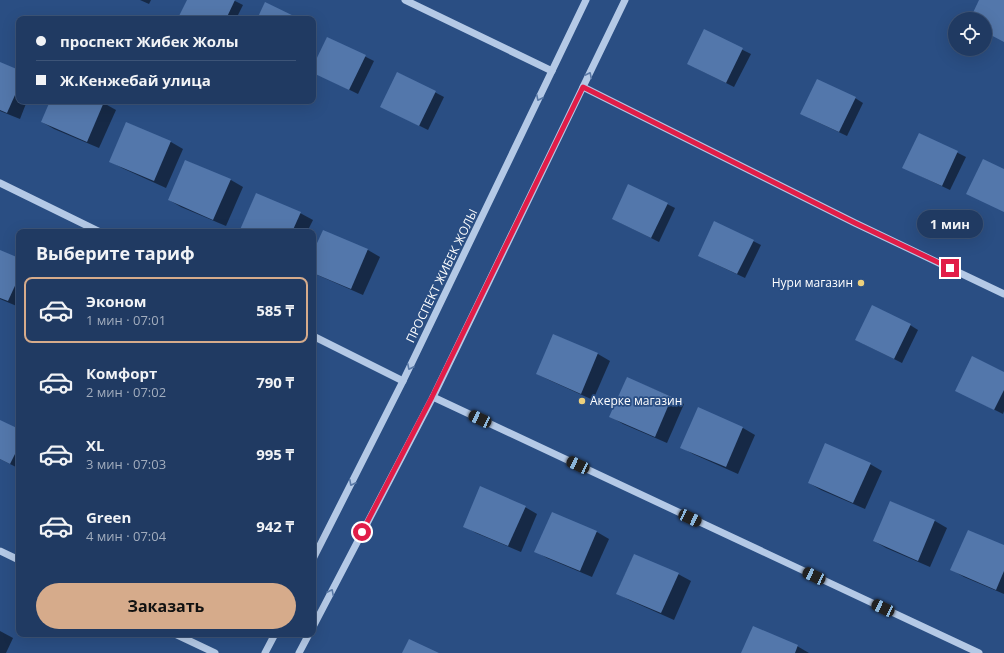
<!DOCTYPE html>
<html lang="ru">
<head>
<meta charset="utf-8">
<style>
	:root { --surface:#203a62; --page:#2d456b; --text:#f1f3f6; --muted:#a2adbe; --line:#3d5477; --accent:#d6ab8b }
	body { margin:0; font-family:"Open Sans",sans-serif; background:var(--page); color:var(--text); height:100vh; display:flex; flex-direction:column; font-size:15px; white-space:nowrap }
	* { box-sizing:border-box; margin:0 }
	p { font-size:13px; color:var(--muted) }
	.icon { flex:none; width:22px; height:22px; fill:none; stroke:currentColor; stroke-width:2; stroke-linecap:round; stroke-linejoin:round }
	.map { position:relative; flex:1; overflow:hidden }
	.side { position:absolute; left:16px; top:229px; width:300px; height:408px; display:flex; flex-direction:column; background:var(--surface); border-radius:8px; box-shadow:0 4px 16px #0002,0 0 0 1px var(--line) }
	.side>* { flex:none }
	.guide { position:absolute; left:16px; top:16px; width:300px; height:88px; border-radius:8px; box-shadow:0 4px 16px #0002,0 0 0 1px var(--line); display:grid; align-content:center; height:88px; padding:0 20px; background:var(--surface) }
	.buttons { position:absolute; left:948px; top:12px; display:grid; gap:8px }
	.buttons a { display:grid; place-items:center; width:44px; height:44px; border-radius:50%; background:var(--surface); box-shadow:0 4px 16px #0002,0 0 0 1px var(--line); font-size:20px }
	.end { position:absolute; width:18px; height:18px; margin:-9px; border:5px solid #e11d48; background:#fff; box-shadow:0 0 0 2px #fff }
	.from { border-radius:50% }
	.bubble { position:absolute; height:28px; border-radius:14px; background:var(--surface); box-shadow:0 4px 16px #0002,0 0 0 1px var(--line); font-size:13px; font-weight:700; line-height:28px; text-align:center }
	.car { position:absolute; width:12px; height:24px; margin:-12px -6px; border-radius:5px; box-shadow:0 0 3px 1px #0007; background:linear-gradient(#222 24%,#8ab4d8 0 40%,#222 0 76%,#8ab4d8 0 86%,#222 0) }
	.guide b { display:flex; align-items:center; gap:14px; height:38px; font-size:15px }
	.guide b+b { border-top:1px solid var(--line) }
	.guide i { width:10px; height:10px; background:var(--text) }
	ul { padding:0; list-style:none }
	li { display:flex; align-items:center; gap:12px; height:66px; margin:0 8px 6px; padding:0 12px; border:2px solid transparent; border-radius:8px }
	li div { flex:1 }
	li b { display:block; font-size:15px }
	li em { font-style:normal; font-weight:700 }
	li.active { border-color:var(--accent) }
	li>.icon { width:36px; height:36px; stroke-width:1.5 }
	h2 { padding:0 20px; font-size:18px; line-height:48px }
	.primary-button { display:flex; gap:8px; margin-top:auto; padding:8px 20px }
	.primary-button a { flex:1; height:46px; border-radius:24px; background:var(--accent); color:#111; font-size:16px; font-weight:700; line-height:46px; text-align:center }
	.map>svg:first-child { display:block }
	.shadow { fill:#0007 }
	.building { fill:#5377ab }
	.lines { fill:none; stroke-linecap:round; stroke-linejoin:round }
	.minor { stroke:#b4c9e6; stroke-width:7 }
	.oneway { stroke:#5a79a6 }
	.route { stroke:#e11d48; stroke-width:5 }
	.poi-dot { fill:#ecd07c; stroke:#2a4e83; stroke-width:1.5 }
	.labels { text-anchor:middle; stroke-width:3.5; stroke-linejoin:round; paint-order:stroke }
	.street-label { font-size:12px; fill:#fff; stroke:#2a4e83 }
	.poi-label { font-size:12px; fill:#fff; stroke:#2a4e83; text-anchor:end }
</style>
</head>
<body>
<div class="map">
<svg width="1004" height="653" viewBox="0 0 1004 653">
	<rect width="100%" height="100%" fill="#2a4e83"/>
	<!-- shadow -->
	<g class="shadow">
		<path d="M140 0H151L149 4Z"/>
		<path d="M188 0H233L243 5 236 19H186Z"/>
		<path d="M704 31 751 54 734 87 696 68Z"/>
		<path d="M328 38 374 61 358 94 313 72V68Z"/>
		<path d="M0 63 19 71V101H27L20 119 0 111Z"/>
		<path d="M398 73 444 97 428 130 390 111Z"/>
		<path d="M855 98 863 103 847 136 809 118Z"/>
		<path d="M51 101H100L116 110 99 148 54 129 42 122Z"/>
		<path d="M127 123 171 142 183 149 166 188 122 168 110 161Z"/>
		<path d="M920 134 966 157 950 190 912 172Z"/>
		<path d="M186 161 231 180 243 187 226 226 181 207 169 200Z"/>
		<path d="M256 194 300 213 313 220 307 232H240Z"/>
		<path d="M667 204 675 208 659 242 621 223Z"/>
		<path d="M323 231 368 250 380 257 363 295 313 273V255Z"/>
		<path d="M753 241 761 245 745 278 707 260Z"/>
		<path d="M0 251 19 259V307L0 299Z"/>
		<path d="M910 325 918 330 902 363 864 344Z"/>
		<path d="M554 335 598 354 610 361 593 400 549 380 537 374Z"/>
		<path d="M1004 373V411L1003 414 965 395Z"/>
		<path d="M627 378 672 397 684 404 667 443 623 424 611 417Z"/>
		<path d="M0 421 19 430 18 468 0 459Z"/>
		<path d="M743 428 755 435 738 474 693 454 681 447Z"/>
		<path d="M870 464 882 471 865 509 821 490 809 483Z"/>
		<path d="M891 502 935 521 947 528 930 567 886 548 874 541Z"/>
		<path d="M525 507 537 514 521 552 476 533 464 526Z"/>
		<path d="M597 532 609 539 592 577 547 558 535 551Z"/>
		<path d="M1004 546V594L964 577 952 570Z"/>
		<path d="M634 555 678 574 691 581 674 620 629 600 617 593Z"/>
		<path d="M0 631 13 638 6 653H0Z"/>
		<path d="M797 646 809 653H742Z"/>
	</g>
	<!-- building -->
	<g class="building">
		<path d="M187 0H235L226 19H186L179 16Z"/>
		<path d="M979 0H1004V42L985 32V19H970Z"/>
		<path d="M265 2 300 19H257Z"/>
		<path d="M704 29 743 48 726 83 687 64Z"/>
		<path d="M327 37 366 55 349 90 313 73V66Z"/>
		<path d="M0 62 19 70V86L7 113 0 110Z"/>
		<path d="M397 72 436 91 419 126 380 107Z"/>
		<path d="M817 79 856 97 839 132 800 114Z"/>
		<path d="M50 101 104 102 87 142 41 122Z"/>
		<path d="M126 122 171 141 154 181 109 162Z"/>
		<path d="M919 133 958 151 942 186 902 168Z"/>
		<path d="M983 159 1004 169V212L966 194Z"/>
		<path d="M185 160 231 179 213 220 168 200Z"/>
		<path d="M628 184 668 203 651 238 612 219Z"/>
		<path d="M256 193 301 212 292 232H239Z"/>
		<path d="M714 221 754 240 737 274 698 256Z"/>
		<path d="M323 230 368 249 351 289 313 273V252Z"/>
		<path d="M0 250 19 258V277L8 301 0 298Z"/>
		<path d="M872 305 911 324 894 359 855 340Z"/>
		<path d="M553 334 598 353 581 394 536 374Z"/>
		<path d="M972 356 1004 372V390L994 410 955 391Z"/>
		<path d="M627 377 672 397 655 437 609 417Z"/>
		<path d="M698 407 743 427 726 467 680 448Z"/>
		<path d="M0 420 19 429V446L10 464 0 459Z"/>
		<path d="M825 443 871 463 853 503 808 483Z"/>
		<path d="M480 486 526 506 508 546 463 527Z"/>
		<path d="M890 501 935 520 918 561 873 541Z"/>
		<path d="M552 512 597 531 580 571 534 552Z"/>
		<path d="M968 530 1004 545V571L996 590 950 570Z"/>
		<path d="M634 554 679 573 661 613 616 594Z"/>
		<path d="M753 626 798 645 795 653H741Z"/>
		<path d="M409 639 439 653H402Z"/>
	</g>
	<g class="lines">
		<!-- minor -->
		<g class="minor">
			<path d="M405 0 552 71"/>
			<path d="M583 87 855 223 1004 294"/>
			<path d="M0 183 100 232"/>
			<path d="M313 336 403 381"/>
			<path d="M433 397 979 653"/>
			<path d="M0 551 19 560"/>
			<path d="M313 559 403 381 586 0"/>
			<path d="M313 627 433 397 625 0"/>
			<path d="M175 634 215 653"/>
			<path d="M265 653 275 634"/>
			<path d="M299 653 309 634"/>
		</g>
	</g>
	<!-- one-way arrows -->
	<defs><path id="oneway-chevron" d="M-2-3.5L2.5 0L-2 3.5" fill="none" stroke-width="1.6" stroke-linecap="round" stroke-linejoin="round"/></defs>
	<g class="oneway">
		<use href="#oneway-chevron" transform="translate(589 75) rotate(-64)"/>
		<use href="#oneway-chevron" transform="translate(539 98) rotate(116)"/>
		<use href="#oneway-chevron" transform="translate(410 367) rotate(116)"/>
		<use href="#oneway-chevron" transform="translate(352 483) rotate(117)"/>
		<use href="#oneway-chevron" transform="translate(331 592) rotate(-63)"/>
	</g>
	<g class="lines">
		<!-- route -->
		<path class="route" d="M362 532 432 397 583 87 855 223 950 268"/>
	</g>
	<!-- markers -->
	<g class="poi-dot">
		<circle cx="861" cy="283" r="4"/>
		<circle cx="582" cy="401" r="4"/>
	</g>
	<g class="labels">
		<!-- street labels -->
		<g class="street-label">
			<text transform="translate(442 276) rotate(-64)" y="4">ПРОСПЕКТ ЖИБЕК ЖОЛЫ</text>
		</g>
		<!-- poi labels -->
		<g class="poi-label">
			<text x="853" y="287">Нури магазин</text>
			<text x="590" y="405" text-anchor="start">Акерке магазин</text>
		</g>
	</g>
</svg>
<div class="buttons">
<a><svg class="icon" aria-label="locate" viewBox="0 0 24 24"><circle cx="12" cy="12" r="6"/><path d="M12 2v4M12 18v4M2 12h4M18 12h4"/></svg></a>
</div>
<i class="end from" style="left:362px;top:532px"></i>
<i class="end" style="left:950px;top:268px"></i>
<div class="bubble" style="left:917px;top:210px;width:66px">1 мин</div>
<i class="car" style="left:480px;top:419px;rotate:295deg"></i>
<i class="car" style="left:578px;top:465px;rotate:295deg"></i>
<i class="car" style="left:690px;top:518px;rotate:115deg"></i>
<i class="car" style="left:814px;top:576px;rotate:295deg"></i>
<i class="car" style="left:883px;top:608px;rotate:295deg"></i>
<div class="guide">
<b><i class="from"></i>проспект Жибек Жолы</b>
<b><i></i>Ж.Кенжебай улица</b>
</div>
<section class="side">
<h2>Выберите тариф</h2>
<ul>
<li class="active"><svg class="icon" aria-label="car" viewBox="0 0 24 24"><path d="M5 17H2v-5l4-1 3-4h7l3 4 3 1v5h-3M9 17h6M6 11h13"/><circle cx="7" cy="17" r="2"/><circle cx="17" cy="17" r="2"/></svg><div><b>Эконом</b><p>1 мин · 07:01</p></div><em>585 ₸</em></li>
<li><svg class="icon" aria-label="car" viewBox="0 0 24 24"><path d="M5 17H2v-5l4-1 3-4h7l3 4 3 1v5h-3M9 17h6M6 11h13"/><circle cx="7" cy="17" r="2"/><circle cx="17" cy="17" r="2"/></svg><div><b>Комфорт</b><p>2 мин · 07:02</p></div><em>790 ₸</em></li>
<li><svg class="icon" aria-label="car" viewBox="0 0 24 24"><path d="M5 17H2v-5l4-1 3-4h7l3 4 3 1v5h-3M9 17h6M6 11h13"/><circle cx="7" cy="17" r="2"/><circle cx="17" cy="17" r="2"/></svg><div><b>XL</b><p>3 мин · 07:03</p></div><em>995 ₸</em></li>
<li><svg class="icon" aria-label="car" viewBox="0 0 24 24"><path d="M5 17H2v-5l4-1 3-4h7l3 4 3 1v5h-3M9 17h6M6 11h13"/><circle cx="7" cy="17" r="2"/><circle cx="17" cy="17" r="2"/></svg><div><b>Green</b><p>4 мин · 07:04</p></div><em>942 ₸</em></li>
</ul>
<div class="primary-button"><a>Заказать</a></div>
</section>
</div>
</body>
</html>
